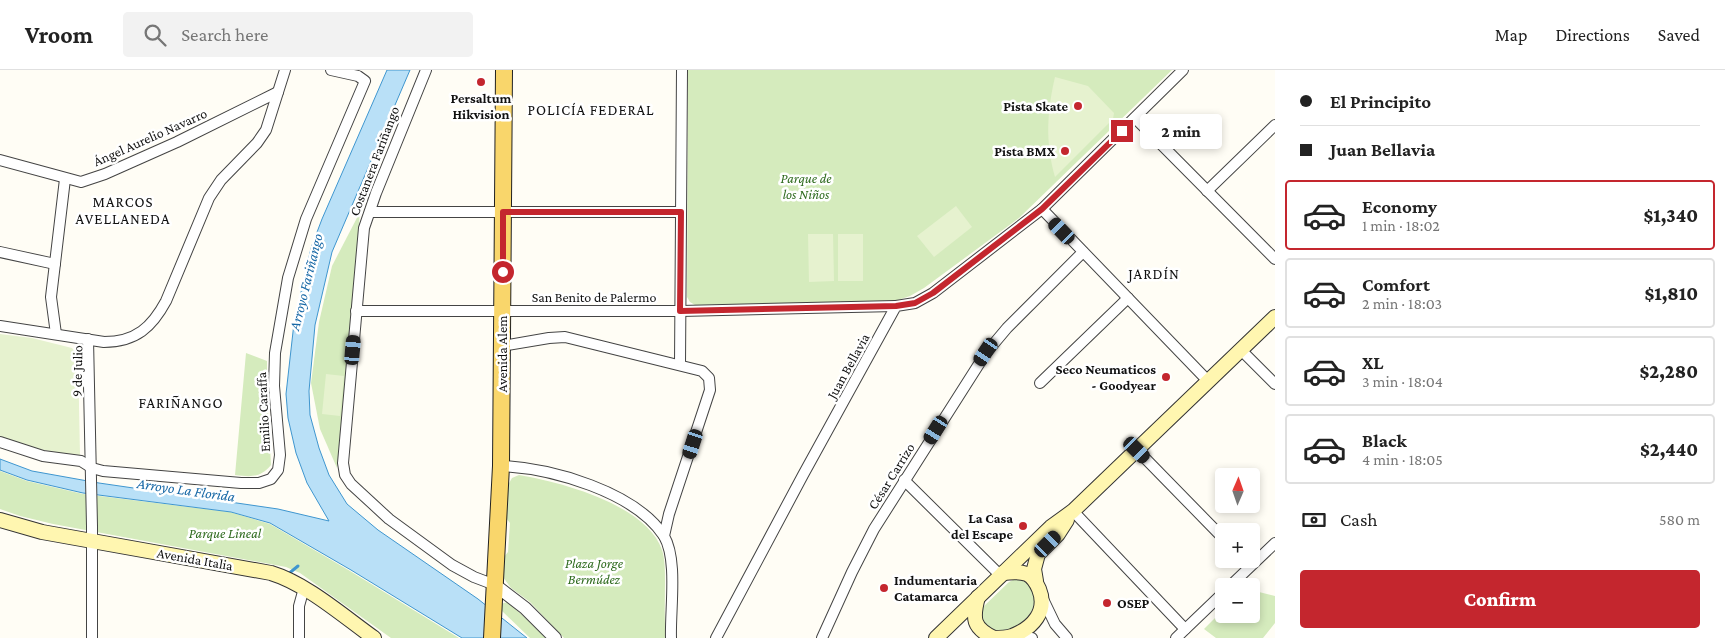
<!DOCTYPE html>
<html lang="en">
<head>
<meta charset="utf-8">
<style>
	:root { --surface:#fff; --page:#f2f2f2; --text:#222; --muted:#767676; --line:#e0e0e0; --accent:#c4262e }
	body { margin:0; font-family:"Crimson Pro",serif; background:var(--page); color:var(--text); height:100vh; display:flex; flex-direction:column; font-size:19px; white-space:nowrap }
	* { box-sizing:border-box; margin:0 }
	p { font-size:16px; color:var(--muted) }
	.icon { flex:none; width:28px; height:28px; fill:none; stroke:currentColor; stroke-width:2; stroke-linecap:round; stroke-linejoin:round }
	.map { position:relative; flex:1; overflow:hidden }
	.drawer { display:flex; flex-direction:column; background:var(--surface); width:450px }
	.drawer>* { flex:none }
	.top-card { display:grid; align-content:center; height:110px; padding:0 25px; background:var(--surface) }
	.needle { width:32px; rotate:2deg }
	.controls { position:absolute; left:1215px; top:398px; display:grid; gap:10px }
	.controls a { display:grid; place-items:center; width:45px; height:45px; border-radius:5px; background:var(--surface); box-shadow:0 2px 8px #0003; font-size:25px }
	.end { position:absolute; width:22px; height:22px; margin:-11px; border:6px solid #c4262e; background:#fff; box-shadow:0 0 0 2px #fff }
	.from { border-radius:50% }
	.bubble { position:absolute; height:35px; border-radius:5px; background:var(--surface); box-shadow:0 2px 8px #0003; font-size:16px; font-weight:800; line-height:35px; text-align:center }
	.car { position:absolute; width:15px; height:30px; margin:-15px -8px; border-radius:6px; box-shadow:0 0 4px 1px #0007; background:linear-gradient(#222 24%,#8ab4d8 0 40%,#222 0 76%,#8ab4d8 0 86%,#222 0) }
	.top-card b { display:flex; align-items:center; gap:18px; height:48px; font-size:19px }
	.top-card b+b { border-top:1px solid var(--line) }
	.top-card i { width:12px; height:12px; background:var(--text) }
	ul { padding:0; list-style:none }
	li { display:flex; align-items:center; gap:15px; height:70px; margin:0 10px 8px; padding:0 15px; border:2px solid var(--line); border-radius:5px }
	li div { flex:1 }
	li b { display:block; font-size:19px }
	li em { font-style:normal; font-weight:800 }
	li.selected { border-color:var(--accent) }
	li>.icon { width:45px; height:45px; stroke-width:1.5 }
	.pay { display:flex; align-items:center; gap:12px; height:55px; padding:0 25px; font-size:19px }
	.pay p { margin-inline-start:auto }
	.button { display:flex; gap:10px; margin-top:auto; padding:10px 25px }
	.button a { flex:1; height:58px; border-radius:5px; background:var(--accent); color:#fff; font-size:20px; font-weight:800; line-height:58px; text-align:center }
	header { display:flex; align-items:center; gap:30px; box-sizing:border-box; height:70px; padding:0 25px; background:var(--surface); border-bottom:1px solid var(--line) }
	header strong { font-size:24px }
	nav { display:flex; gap:28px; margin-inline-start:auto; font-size:18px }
	.search { width:350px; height:45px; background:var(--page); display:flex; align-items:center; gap:12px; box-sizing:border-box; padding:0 18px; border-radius:5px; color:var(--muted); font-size:19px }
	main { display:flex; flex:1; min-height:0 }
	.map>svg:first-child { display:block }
	.green { fill:#d5ebbd }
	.pitch { fill:#e6f2cf }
	.water { fill:#b9e0f7; stroke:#3f96cf }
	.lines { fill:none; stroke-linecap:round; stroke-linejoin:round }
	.stream { stroke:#3f96cf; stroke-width:3 }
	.minor-casing { stroke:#444; stroke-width:12 }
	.tertiary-casing { stroke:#444; stroke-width:14 }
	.secondary-casing { stroke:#333; stroke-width:16 }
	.primary-casing { stroke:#222; stroke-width:18 }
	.minor { stroke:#fff; stroke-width:10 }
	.tertiary { stroke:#fff; stroke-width:12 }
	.secondary { stroke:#fff6b0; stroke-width:14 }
	.primary { stroke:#f9d66b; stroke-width:16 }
	.route { stroke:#c4262e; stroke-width:6 }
	.poi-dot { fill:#c4262e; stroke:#fff; stroke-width:2 }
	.labels { text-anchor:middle; stroke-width:5; stroke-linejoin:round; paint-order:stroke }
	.poi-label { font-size:14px; font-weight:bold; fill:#111; stroke:#fff; text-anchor:end }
	.street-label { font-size:14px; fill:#111; stroke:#fff }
	.park-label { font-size:14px; font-style:italic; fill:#2f6b1f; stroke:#fff }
	.neighbourhood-label { font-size:15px; letter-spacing:1px; fill:#111; stroke:#fff }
	.water-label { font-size:15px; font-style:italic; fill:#1768a6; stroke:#fff }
</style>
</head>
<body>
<header>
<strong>Vroom</strong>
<div class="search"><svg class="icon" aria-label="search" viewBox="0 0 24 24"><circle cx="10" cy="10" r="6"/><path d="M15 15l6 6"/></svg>Search here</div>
<nav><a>Map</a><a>Directions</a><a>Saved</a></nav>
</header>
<main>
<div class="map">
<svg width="1275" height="568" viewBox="0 0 1275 568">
	<rect width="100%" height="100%" fill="#fffdf5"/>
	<!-- green -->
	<g class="green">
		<path d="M688 0H1172L1019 148 924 218 910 226 895 231 695 235 690 232 687 227Z"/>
		<path d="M360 142 337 398 320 359 311 313 319 252 332 196Z"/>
		<path d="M246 283 267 291V324L271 395C260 408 251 407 235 405Z"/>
		<path d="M0 401 27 411 83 424 230 442 270 454 350 501 459 568H391L300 503 286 497 53 454 20 446 0 439Z"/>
		<path d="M519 405C561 412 647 435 662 480 665 489 665 501 665 511 665 530 664 549 666 568H564L530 532 511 518 503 507 504 487 508 482 510 453 506 448 508 415 512 408Z"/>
		<path d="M1015 509C1049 510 1038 568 987 560L981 552 982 538 1009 512Z"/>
		<path d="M1251 520 1275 526V553L1263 568H1216L1204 559 1224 539V544H1251Z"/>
		<path d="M507 532 521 544 547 568H530L502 541 501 534Z"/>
	</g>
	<!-- pitch -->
	<g class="pitch">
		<path d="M1055 7 1088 16 1114 43 1113 49 1055 107C1045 73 1047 41 1055 7Z"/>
		<path d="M956 136 972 157 934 187 917 166Z"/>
		<path d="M808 164H833L834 211 809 212Z"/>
		<rect x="838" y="164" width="25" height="47"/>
		<path d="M0 264 32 268 72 278 78 286 80 385C52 383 26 377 0 366Z"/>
		<path d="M326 304 344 306 340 346 322 344Z"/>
	</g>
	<!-- water -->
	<path class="water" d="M387 0H410L332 182 315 255 309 321 310 345 319 378 329 405 347 434 378 460 478 529 527 568H462L351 500 270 453 231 442 83 423 27 410 0 400V389L32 401 99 413 278 439 329 451 307 413 296 383 288 348 286 324 294 253 311 178 322 149Z"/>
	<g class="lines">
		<!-- stream -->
		<path class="stream" d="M287 505 298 496"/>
		<defs>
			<g id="minor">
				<path d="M426 0 376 123 364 158 343 393 345 405 351 414 389 449 452 495 474 507 495 515"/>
				<path d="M1135 48 1275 189"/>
				<path d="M0 90 81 112 105 104 177 72 278 22"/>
				<path d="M1207 121 1275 55"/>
				<path d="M1042 139 1208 311"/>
				<path d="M370 142H681"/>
				<path d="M0 182 55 194"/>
				<path d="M356 241H681L896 236"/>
				<path d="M0 256 104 272C136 272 152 257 166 231L209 128 221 110 257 73 266 60 285 0"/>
				<path d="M56 264 51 227 65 109"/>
				<path d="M88 269 92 456V568"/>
				<path d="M502 276 549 268 565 267 702 301 709 308 710 320 669 444 664 466C678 490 670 539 671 568"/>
				<path d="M1241 280 1275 314"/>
				<path d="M680 294 682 0"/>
				<path d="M1040 313 1128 228"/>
				<path d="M0 372 43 386 81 391 92 398 103 401 241 413H259L271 409 278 400 280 385 274 316 275 283 288 208 306 149 365 11 358 6 331 0"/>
				<path d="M1137 380 1224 469"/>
				<path d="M501 396C552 398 635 422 664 466"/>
				<path d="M904 410 1001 506"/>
				<path d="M1073 441 1185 559"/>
				<path d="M1230 516 1275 473"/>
				<path d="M1043 529 1055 554 1067 568"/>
				<path d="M1011 567 1032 568"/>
				<path d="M299 568V536L304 518"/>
				<path d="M716 568 803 405 896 236 915 233 933 223 1042 139 1183 0"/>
				<path d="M822 568 852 502 874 459 986 283 1007 258 1083 182"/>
				<path d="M1176 568 1224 522"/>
			</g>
			<path id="tertiary" d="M495 515 525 538 555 568"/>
			<g id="secondary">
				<path d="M0 450 42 462 271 503C307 514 343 546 374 568"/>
				<path d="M1036 511 1034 499 1038 484 1058 464 1067 450"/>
				<path d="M978 527C972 549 973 558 994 568"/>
				<path d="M936 568 1051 457 1073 441 1275 247"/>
				<path d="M993 568C999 568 1006 568 1012 566 1033 558 1048 541 1039 519 1036 512 1033 507 1027 504 1019 501 1011 502 1003 503"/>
			</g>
			<path id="primary" d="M492 568 501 396 504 0"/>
		</defs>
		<!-- minor casing -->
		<use href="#minor" class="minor-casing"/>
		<!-- tertiary casing -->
		<use href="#tertiary" class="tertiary-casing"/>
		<!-- secondary casing -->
		<use href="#secondary" class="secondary-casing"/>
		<!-- primary casing -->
		<use href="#primary" class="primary-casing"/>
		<!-- minor -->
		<use href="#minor" class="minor"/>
		<!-- tertiary -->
		<use href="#tertiary" class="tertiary"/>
		<!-- secondary -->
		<use href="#secondary" class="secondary"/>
		<!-- primary -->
		<use href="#primary" class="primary"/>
	</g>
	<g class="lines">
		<!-- route -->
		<path class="route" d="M503 202V142H681L680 241 896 236 915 233 933 223 1042 139 1122 61"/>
	</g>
	<!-- markers -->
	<g class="poi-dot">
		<circle cx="481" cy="12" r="5"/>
		<circle cx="1078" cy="36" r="5"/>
		<circle cx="1065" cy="81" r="5"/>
		<circle cx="1166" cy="307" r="5"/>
		<circle cx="1023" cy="456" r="5"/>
		<circle cx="884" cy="518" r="5"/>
		<circle cx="1107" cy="533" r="5"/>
	</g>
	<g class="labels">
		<!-- poi labels -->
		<g class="poi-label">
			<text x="481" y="33" text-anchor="middle">Persaltum<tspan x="481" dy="16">Hikvision</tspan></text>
			<text x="1068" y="41">Pista Skate</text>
			<text x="1055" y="86">Pista BMX</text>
			<text x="1156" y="304">Seco Neumaticos<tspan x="1156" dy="16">- Goodyear</tspan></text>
			<text x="1013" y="453">La Casa<tspan x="1013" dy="16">del Escape</tspan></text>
			<text x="894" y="515" text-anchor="start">Indumentaria<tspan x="894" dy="16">Catamarca</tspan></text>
			<text x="1117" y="538" text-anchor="start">OSEP</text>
		</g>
		<!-- street labels -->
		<g class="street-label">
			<text transform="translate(150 67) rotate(-24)" y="5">Ángel Aurelio Navarro</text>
			<text transform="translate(374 91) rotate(-69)" y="5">Costanera Fariñango</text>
			<text x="594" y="232">San Benito de Palermo</text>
			<text transform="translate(502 284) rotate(-90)" y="5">Avenida Alem</text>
			<text transform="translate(848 296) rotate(-61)" y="5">Juan Bellavia</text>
			<text transform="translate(77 301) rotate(-89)" y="5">9 de Julio</text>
			<text transform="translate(263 342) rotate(-93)" y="5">Emilio Caraffa</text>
			<text transform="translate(891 406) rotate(-58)" y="5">César Carrizo</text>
			<text transform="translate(195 489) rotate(10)" y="5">Avenida Italia</text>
		</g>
		<!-- park labels -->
		<g class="park-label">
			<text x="806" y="113">Parque de<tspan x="806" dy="16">los Niños</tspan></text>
			<text x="225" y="468">Parque Lineal</text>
			<text x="594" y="498">Plaza Jorge<tspan x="594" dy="16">Bermúdez</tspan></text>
		</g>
		<!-- neighbourhood labels -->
		<g class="neighbourhood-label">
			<text x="591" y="45">POLICÍA FEDERAL</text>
			<text x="123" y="137">MARCOS<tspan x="123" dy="17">AVELLANEDA</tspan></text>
			<text x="1154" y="209">JARDÍN</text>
			<text x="181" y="338">FARIÑANGO</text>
		</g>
		<!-- water labels -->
		<g class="water-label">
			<text transform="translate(306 212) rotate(-76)" y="5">Arroyo Fariñango</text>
			<text transform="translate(186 420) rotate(8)" y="5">Arroyo La Florida</text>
		</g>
	</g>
</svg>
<div class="controls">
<a><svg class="needle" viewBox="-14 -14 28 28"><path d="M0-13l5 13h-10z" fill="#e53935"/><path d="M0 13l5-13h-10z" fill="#767676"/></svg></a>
<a>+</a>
<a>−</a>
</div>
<i class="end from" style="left:503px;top:202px"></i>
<i class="end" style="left:1122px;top:61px"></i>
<div class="bubble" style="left:1140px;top:44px;width:82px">2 min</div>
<i class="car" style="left:1062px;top:161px;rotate:316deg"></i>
<i class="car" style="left:353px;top:280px;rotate:5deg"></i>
<i class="car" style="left:986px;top:282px;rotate:214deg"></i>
<i class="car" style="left:936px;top:360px;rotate:212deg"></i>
<i class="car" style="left:693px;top:374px;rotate:198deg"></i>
<i class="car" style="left:1137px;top:380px;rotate:135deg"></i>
<i class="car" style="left:1048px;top:474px;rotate:45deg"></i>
</div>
<section class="drawer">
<div class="top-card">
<b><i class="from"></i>El Principito</b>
<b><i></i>Juan Bellavia</b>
</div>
<ul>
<li class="selected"><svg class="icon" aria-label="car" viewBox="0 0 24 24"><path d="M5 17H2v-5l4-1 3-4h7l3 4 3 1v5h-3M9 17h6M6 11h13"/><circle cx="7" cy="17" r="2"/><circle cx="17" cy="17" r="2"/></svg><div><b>Economy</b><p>1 min · 18:02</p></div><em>$1,340</em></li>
<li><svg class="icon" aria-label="car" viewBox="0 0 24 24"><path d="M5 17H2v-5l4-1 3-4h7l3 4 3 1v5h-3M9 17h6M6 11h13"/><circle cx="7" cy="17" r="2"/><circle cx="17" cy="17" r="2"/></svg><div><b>Comfort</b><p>2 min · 18:03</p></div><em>$1,810</em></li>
<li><svg class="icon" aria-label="car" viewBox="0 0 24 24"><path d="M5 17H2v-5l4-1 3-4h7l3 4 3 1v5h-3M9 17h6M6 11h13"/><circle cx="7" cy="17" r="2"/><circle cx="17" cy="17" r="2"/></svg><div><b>XL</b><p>3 min · 18:04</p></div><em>$2,280</em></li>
<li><svg class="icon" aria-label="car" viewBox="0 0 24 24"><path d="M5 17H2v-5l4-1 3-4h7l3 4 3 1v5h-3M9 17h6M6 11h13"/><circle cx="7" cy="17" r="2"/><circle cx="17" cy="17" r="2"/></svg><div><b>Black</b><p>4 min · 18:05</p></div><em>$2,440</em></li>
</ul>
<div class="pay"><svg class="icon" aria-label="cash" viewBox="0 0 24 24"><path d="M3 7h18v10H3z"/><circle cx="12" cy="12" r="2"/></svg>Cash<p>580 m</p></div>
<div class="button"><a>Confirm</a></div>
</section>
</main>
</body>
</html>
